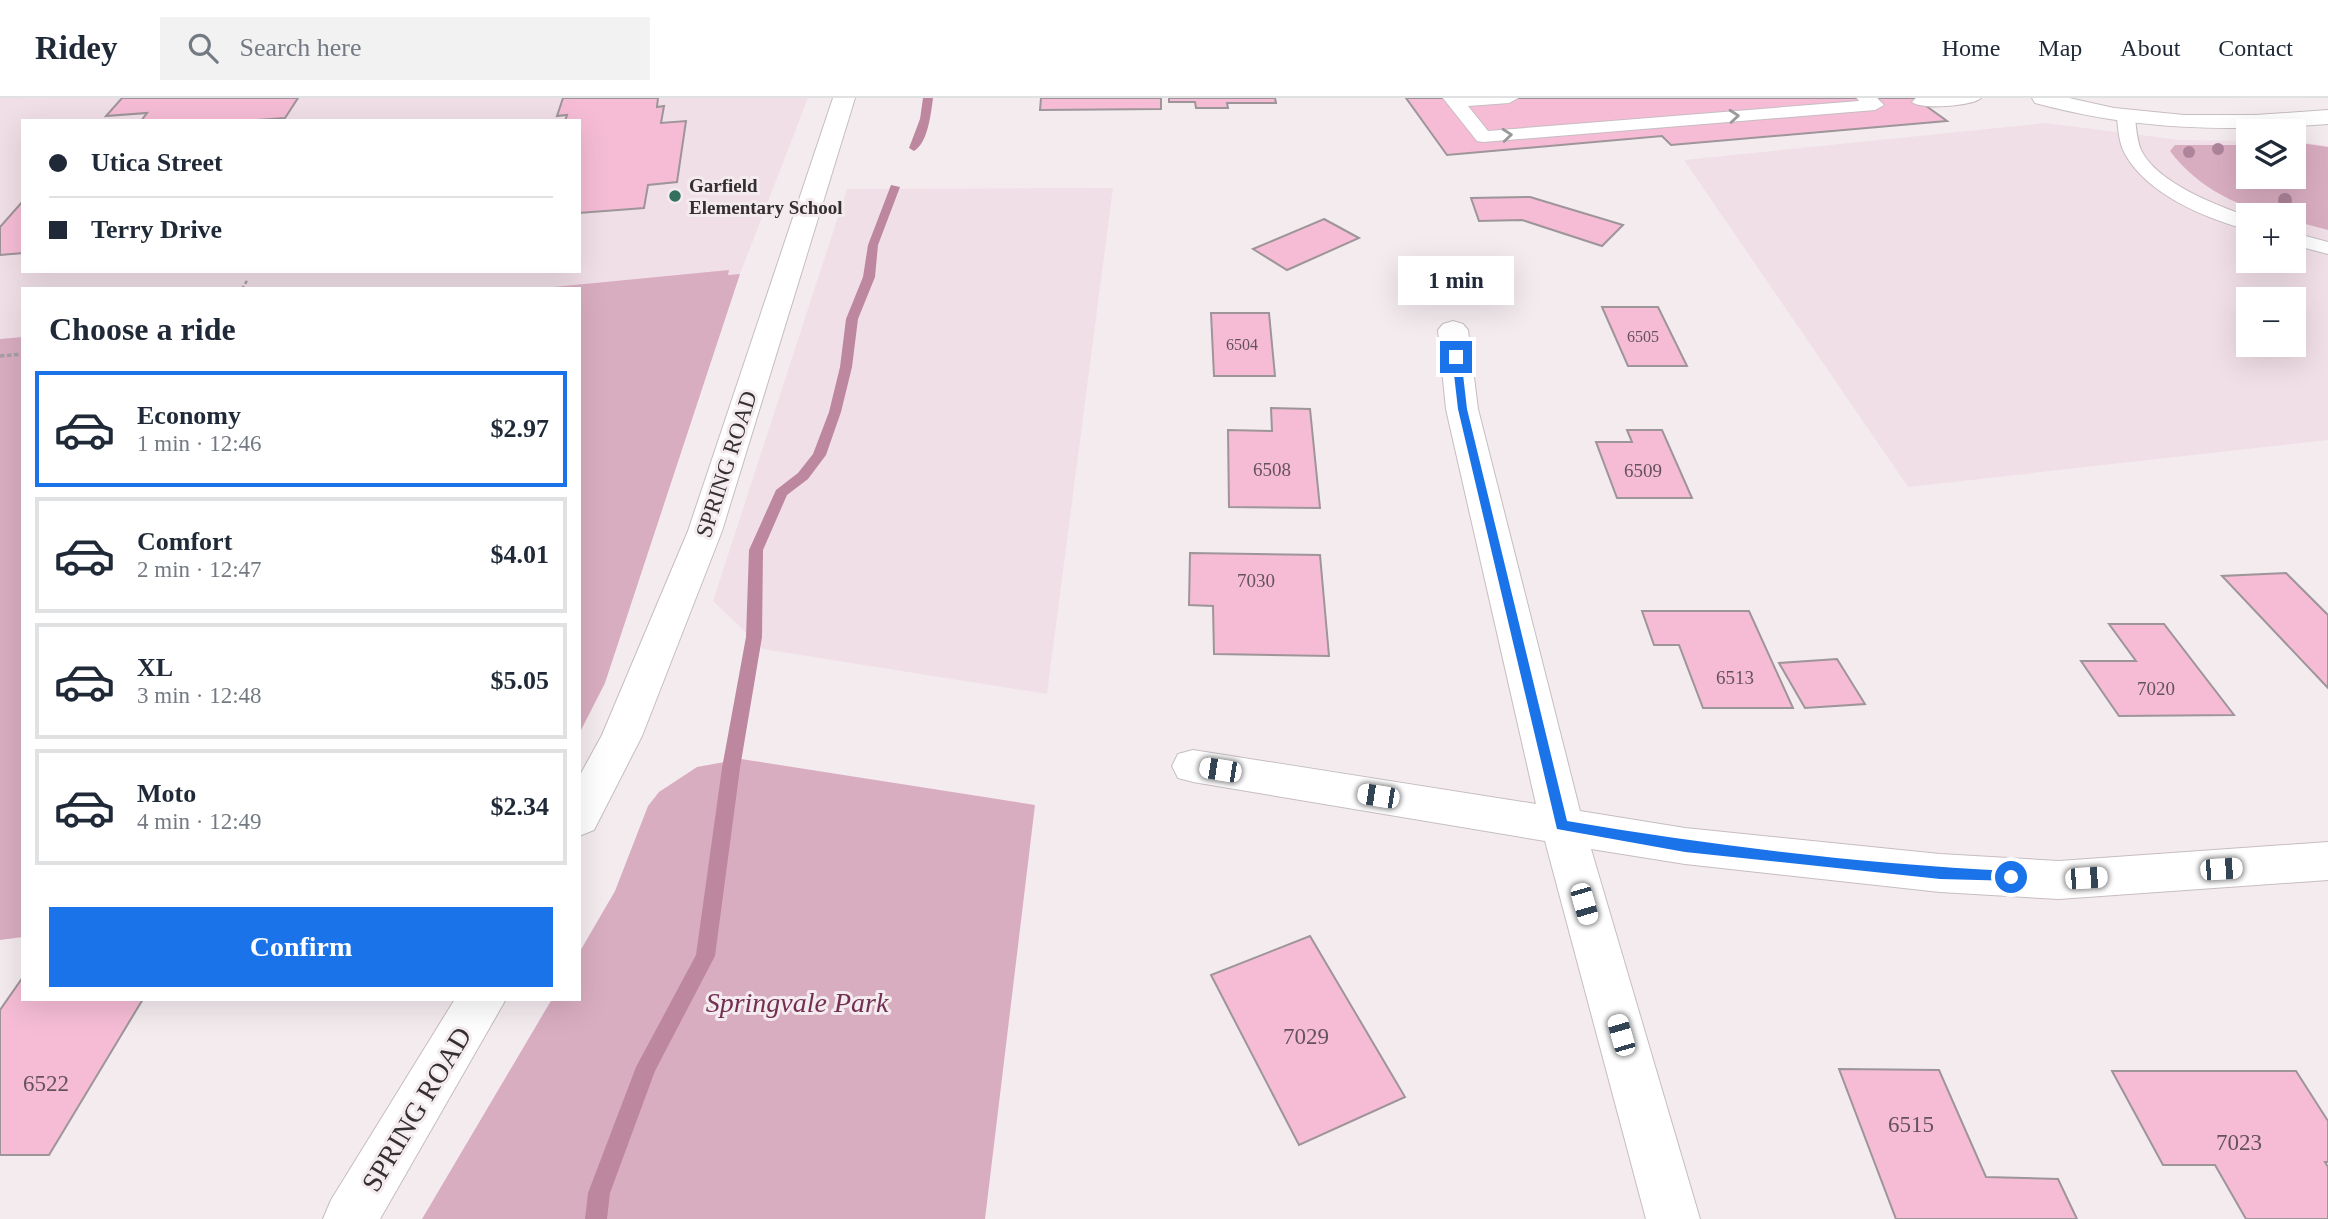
<!DOCTYPE html>
<html lang="en">
<head>
<meta charset="utf-8">
<style>
	:root { --surface:#fff; --page:#f2f2f3; --text:#1f2937; --muted:#747a83; --line:#e0e1e3; --accent:#1a73e8 }
	body { margin:0; font-family:"Times New Roman",serif; background:var(--page); color:var(--text); height:100vh; display:flex; flex-direction:column; font-size:26px; white-space:nowrap }
	* { box-sizing:border-box; margin:0 }
	p { font-size:23px; color:var(--muted) }
	.icon { flex:none; width:38px; height:38px; fill:none; stroke:currentColor; stroke-width:2; stroke-linecap:round; stroke-linejoin:round }
	.map { position:relative; flex:1; overflow:hidden }
	.drawer { position:absolute; left:21px; top:189px; width:560px; height:714px; display:flex; flex-direction:column; background:var(--surface); border-radius:0px; box-shadow:0 7px 28px #0002 }
	.drawer>* { flex:none }
	.guide { position:absolute; left:21px; top:21px; width:560px; height:154px; border-radius:0px; box-shadow:0 7px 28px #0002; display:grid; align-content:center; height:154px; padding:0 28px; background:var(--surface) }
	.controls { position:absolute; left:2236px; top:21px; display:grid; gap:14px }
	.controls a { display:grid; place-items:center; width:70px; height:70px; border-radius:0px; background:var(--surface); box-shadow:0 7px 28px #0002; font-size:35px }
	.end { position:absolute; width:32px; height:32px; margin:-16px; border:9px solid #1a73e8; background:#fff; box-shadow:0 0 0 4px #fff }
	.from { border-radius:50% }
	.bubble { position:absolute; height:49px; border-radius:0px; background:var(--surface); box-shadow:0 7px 28px #0002; font-size:23px; font-weight:800; line-height:49px; text-align:center }
	.car { position:absolute; width:21px; height:42px; margin:-21px -10px; border-radius:9px; box-shadow:0 0 5px 2px #0007; background:linear-gradient(#fff 24%,#345 0 40%,#fff 0 76%,#345 0 86%,#fff 0) }
	.guide b { display:flex; align-items:center; gap:24px; height:66px; font-size:26px }
	.guide b+b { border-top:2px solid var(--line) }
	.guide i { width:18px; height:18px; background:var(--text) }
	ul { padding:0; list-style:none }
	li { display:flex; align-items:center; gap:21px; height:116px; margin:0 14px 10px; padding:0 14px; border:4px solid var(--line); border-radius:0px }
	li div { flex:1 }
	li b { display:block; font-size:26px }
	li em { font-style:normal; font-weight:800 }
	li.active { border-color:var(--accent) }
	li>.icon { width:63px; height:63px; stroke-width:1.5 }
	h2 { padding:0 28px; font-size:32px; line-height:84px }
	.action { display:flex; gap:14px; margin-top:auto; padding:14px 28px }
	.action a { flex:1; height:80px; border-radius:0px; background:var(--accent); color:#fff; font-size:28px; font-weight:800; line-height:80px; text-align:center }
	header { display:flex; align-items:center; gap:42px; box-sizing:border-box; height:98px; padding:0 35px; background:var(--surface); border-bottom:2px solid var(--line) }
	header strong { font-size:33px }
	nav { display:flex; gap:38px; margin-inline-start:auto; font-size:24px }
	.search { width:490px; height:63px; background:var(--page); display:flex; align-items:center; gap:18px; box-sizing:border-box; padding:0 24px; border-radius:0px; color:var(--muted); font-size:26px }
	.map>svg:first-child { display:block }
	.built { fill:#f1dfe7; fill-rule:evenodd }
	.green { fill:#d9adc0 }
	.lines { fill:none; stroke-linecap:round; stroke-linejoin:round }
	.stream { fill:#bd879f; fill-rule:evenodd }
	.building { fill:#f6bcd6; stroke:#9d9598; stroke-width:2 }
	.service-casing { stroke:#c6bdc1; stroke-width:2 }
	.minor-casing { stroke:#c6bdc1; stroke-width:2 }
	.primary-casing { stroke:#c6bdc1; stroke-width:2 }
	.path-far1 { stroke:#a7a0a3; stroke-width:2.5; stroke-dasharray:3.5 2.5; stroke-linecap:butt }
	.path { stroke:#a7a0a3; stroke-width:3.5; stroke-dasharray:4.5 2.5; stroke-linecap:butt }
	.service { fill:#fff; fill-rule:evenodd }
	.minor { fill:#fff; fill-rule:evenodd }
	.primary { fill:#fff; fill-rule:evenodd }
	.tree { fill:#ad8499 }
	.oneway { stroke:#9a9898 }
	.route { fill:#1a73e8 }
	.poi-dot { fill:#32705d; stroke:#f4ebef; stroke-width:2.5 }
	.labels { text-anchor:middle; stroke-width:6; stroke-linejoin:round; paint-order:stroke }
	.far-number-label { font-size:16px; fill:#64535b }
	.far-poi-label { font-size:19px; font-weight:bold; fill:#343032; stroke:#f4ebef; text-anchor:start }
	.number-label { font-size:19px; fill:#64535b }
	.street-label { font-size:23px; fill:#343032; stroke:#f4ebef }
	.near-number-label { font-size:23px; fill:#64535b }
	.near-park-label { font-size:28px; font-style:italic; fill:#732f52; stroke:#f4ebef }
	.near-street-label { font-size:28px; fill:#343032; stroke:#f4ebef }
</style>
</head>
<body>
<header>
<strong>Ridey</strong>
<div class="search"><svg class="icon" aria-label="search" viewBox="0 0 24 24"><circle cx="10" cy="10" r="6"/><path d="M15 15l6 6"/></svg>Search here</div>
<nav><a>Home</a><a>Map</a><a>About</a><a>Contact</a></nav>
</header>
<div class="map">
<svg width="2328" height="1121" viewBox="0 0 2328 1121">
	<rect width="100%" height="100%" fill="#f4ebef"/>
	<!-- built -->
	<g class="built">
		<path d="M0 0H808L740 176 575 191H23V241L0 243ZM23 23H579V173H23Z"/>
		<path d="M2045 25 2180 42 2249 43V79H2294V43L2328 48V342L1908 389 1684 62ZM2249 117H2294V163H2249ZM2249 201H2294V247H2249Z"/>
		<path d="M1113 90 1047 596 763 551 713 503 847 91Z"/>
	</g>
	<!-- green -->
	<g class="green">
		<path d="M2294 44 2328 49V132L2294 123V117C2248 117 2197 90 2170 53L2175 47H2249V79H2294Z"/>
		<path d="M729 172 728 177 740 176 605 585 579 636V191H533Z"/>
		<path d="M23 239V839L0 842V241Z"/>
		<path d="M741 661 1035 707 985 1121H422L552 901H579V855L615 793 648 708 659 694 697 669Z"/>
	</g>
	<g class="lines">
		<!-- stream -->
		<g class="stream">
			<path d="M923 0H933C931 15 928 45 914 53L909 50 920 21Z"/>
			<path d="M891 87 900 89 878 147 875 179 858 221 852 269 841 314 826 357 808 381 787 397 763 452 762 539 740 670 715 858 655 973 610 1095 607 1121H585L588 1095 636 969 696 857 722 670 746 539 749 452 776 392 798 375 813 356 829 314 840 269 846 221 863 179 868 147Z"/>
		</g>
	</g>
	<!-- building -->
	<g class="building">
		<path d="M122 0H298L285 20 245 23H141L147 15 106 18Z"/>
		<path d="M563 0H658L657 9 664 8 661 25 686 23 677 84 648 87 644 110 579 115V23H565L567 17 557 18Z"/>
		<path d="M1041 0H1161V11L1040 12Z"/>
		<path d="M1169 0H1275L1276 5H1227L1228 10H1196L1195 4H1169Z"/>
		<path d="M1406 0H1915L1947 23 1671 47 1662 38 1447 57Z"/>
		<path d="M1530 99 1623 127 1602 148 1522 122 1479 123 1471 100Z"/>
		<path d="M23 103V155L0 157V129Z"/>
		<path d="M1324 121 1359 140 1287 172 1253 151Z"/>
		<path d="M1602 209H1658L1687 268H1628Z"/>
		<path d="M1211 215H1269L1275 278H1214Z"/>
		<path d="M1271 310 1310 311 1320 410 1229 409 1228 332 1272 333Z"/>
		<path d="M1627 332H1662L1692 400H1617L1596 344H1632Z"/>
		<path d="M1190 455 1320 457 1329 558 1214 556 1213 508 1189 507Z"/>
		<path d="M2286 475 2328 517V590L2222 478Z"/>
		<path d="M1642 513H1749L1793 610H1703L1679 547H1654Z"/>
		<path d="M2109 526H2164L2234 617 2119 618 2081 563H2136Z"/>
		<path d="M1837 561 1865 606 1805 610 1779 565Z"/>
		<path d="M1310 838 1405 999 1299 1047 1211 877Z"/>
		<path d="M23 879V901H143L49 1057H0V912Z"/>
		<path d="M1839 971 1939 972 1986 1079 2058 1081 2077 1121H1896Z"/>
		<path d="M2112 973H2296L2328 1023V1064H2325L2328 1069V1121H2246L2215 1067H2163Z"/>
	</g>
	<g class="lines">
		<defs>
			<g id="service">
				<path d="M1443 0H1518L1509 5 1468 8 1488 33 1859 3 1857 0H1877L1884 7 1875 12 1483 44 1477 43Z"/>
				<path d="M1916 0H1981C1972 8 1921 12 1912 4Z"/>
				<path d="M2126 14 2135 19C2136 30 2137 42 2141 52 2157 85 2216 107 2249 119V132C2206 121 2147 96 2125 56 2119 45 2118 31 2117 19Z"/>
				<path d="M2294 135 2328 144V156L2294 147Z"/>
			</g>
			<g id="minor">
				<path d="M833 0H855L722 433 642 638 594 732 579 738V679L602 637 688 433Z"/>
				<path d="M1453 223 1463 226 1468 232 1478 311 1580 713 1685 730 1940 756 2059 763 2328 744V782L2059 801 1940 794 1685 766 1591 751 1700 1121H1646L1545 743 1193 684 1178 680 1172 668 1178 656 1193 652 1536 706 1446 311 1438 232 1443 226Z"/>
				<path d="M455 901H506L380 1121H323L331 1102Z"/>
			</g>
			<path id="primary" d="M2032 0H2069L2114 10 2184 17H2256L2328 12V26C2225 34 2135 32 2035 5Z"/>
		</defs>
		<!-- service casing -->
		<use href="#service" class="service-casing"/>
		<!-- minor casing -->
		<use href="#minor" class="minor-casing"/>
		<!-- primary casing -->
		<use href="#primary" class="primary-casing"/>
		<!-- path-far1 -->
		<path class="path-far1" d="M242 191 248 181"/>
		<!-- path -->
		<path class="path" d="M0 258 23 256"/>
		<!-- service -->
		<use href="#service" class="service"/>
		<!-- minor -->
		<use href="#minor" class="minor"/>
		<!-- primary -->
		<use href="#primary" class="primary"/>
	</g>
	<!-- trees -->
	<g class="tree">
		<circle cx="2218" cy="51" r="6"/>
		<circle cx="2189" cy="54" r="6"/>
		<circle cx="2285" cy="102" r="7"/>
	</g>
	<!-- one-way arrows -->
	<defs><path id="oneway-chevron" d="M-2-3.5L2.5 0L-2 3.5" fill="none" stroke-width="1.6" stroke-linecap="round" stroke-linejoin="round" transform="scale(1.75)"/></defs>
	<g class="oneway">
		<use href="#oneway-chevron" transform="translate(1734 18) rotate(-5)"/>
		<use href="#oneway-chevron" transform="translate(1507 37) rotate(-5)"/>
	</g>
	<!-- route -->
	<path class="route" d="M1456 256 1461 259 1467 311 1567 723C1714 748 1863 766 2011 773L2016 775V783L1940 781 1685 754 1557 731 1458 311 1452 259Z"/>
	<!-- markers -->
	<circle class="poi-dot" cx="675" cy="98" r="7"/>
	<g class="labels">
		<!-- far-number labels -->
		<g class="far-number-label">
			<text x="1643" y="244">6505</text>
			<text x="1242" y="252">6504</text>
		</g>
		<!-- far-poi labels -->
		<g class="far-poi-label">
			<text x="689" y="94">Garfield<tspan x="689" dy="22">Elementary School</tspan></text>
		</g>
		<!-- number labels -->
		<g class="number-label">
			<text x="1272" y="378">6508</text>
			<text x="1643" y="379">6509</text>
			<text x="1256" y="489">7030</text>
			<text x="1735" y="586">6513</text>
			<text x="2156" y="597">7020</text>
		</g>
		<!-- street labels -->
		<g class="street-label">
			<text transform="translate(726 366) rotate(-72)" y="8">SPRING ROAD</text>
		</g>
		<!-- near-number labels -->
		<g class="near-number-label">
			<text x="1306" y="946">7029</text>
			<text x="46" y="993">6522</text>
			<text x="1911" y="1034">6515</text>
			<text x="2239" y="1052">7023</text>
		</g>
		<!-- near-park labels -->
		<g class="near-park-label">
			<text x="797" y="914">Springvale Park</text>
		</g>
		<!-- near-street labels -->
		<g class="near-street-label">
			<text transform="translate(416 1011) rotate(-59)" y="10">SPRING ROAD</text>
		</g>
	</g>
</svg>
<div class="controls">
<a><svg class="icon" aria-label="layers" viewBox="0 0 24 24"><path d="M12 4l9 5-9 5-9-5zM3 14l9 5 9-5"/></svg></a>
<a>+</a>
<a>−</a>
</div>
<i class="end from" style="left:2011px;top:779px"></i>
<i class="end" style="left:1456px;top:259px"></i>
<div class="bubble" style="left:1398px;top:158px;width:116px">1 min</div>
<i class="car" style="left:1220px;top:672px;rotate:279deg"></i>
<i class="car" style="left:1378px;top:698px;rotate:279deg"></i>
<i class="car" style="left:2221px;top:771px;rotate:86deg"></i>
<i class="car" style="left:2086px;top:780px;rotate:86deg"></i>
<i class="car" style="left:1584px;top:806px;rotate:164deg"></i>
<i class="car" style="left:1621px;top:937px;rotate:344deg"></i>
<div class="guide">
<b><i class="from"></i>Utica Street</b>
<b><i></i>Terry Drive</b>
</div>
<section class="drawer">
<h2>Choose a ride</h2>
<ul>
<li class="active"><svg class="icon" aria-label="car" viewBox="0 0 24 24"><path d="M5 17H2v-5l4-1 3-4h7l3 4 3 1v5h-3M9 17h6M6 11h13"/><circle cx="7" cy="17" r="2"/><circle cx="17" cy="17" r="2"/></svg><div><b>Economy</b><p>1 min · 12:46</p></div><em>$2.97</em></li>
<li><svg class="icon" aria-label="car" viewBox="0 0 24 24"><path d="M5 17H2v-5l4-1 3-4h7l3 4 3 1v5h-3M9 17h6M6 11h13"/><circle cx="7" cy="17" r="2"/><circle cx="17" cy="17" r="2"/></svg><div><b>Comfort</b><p>2 min · 12:47</p></div><em>$4.01</em></li>
<li><svg class="icon" aria-label="car" viewBox="0 0 24 24"><path d="M5 17H2v-5l4-1 3-4h7l3 4 3 1v5h-3M9 17h6M6 11h13"/><circle cx="7" cy="17" r="2"/><circle cx="17" cy="17" r="2"/></svg><div><b>XL</b><p>3 min · 12:48</p></div><em>$5.05</em></li>
<li><svg class="icon" aria-label="car" viewBox="0 0 24 24"><path d="M5 17H2v-5l4-1 3-4h7l3 4 3 1v5h-3M9 17h6M6 11h13"/><circle cx="7" cy="17" r="2"/><circle cx="17" cy="17" r="2"/></svg><div><b>Moto</b><p>4 min · 12:49</p></div><em>$2.34</em></li>
</ul>
<div class="action"><a>Confirm</a></div>
</section>
</div>
</body>
</html>
